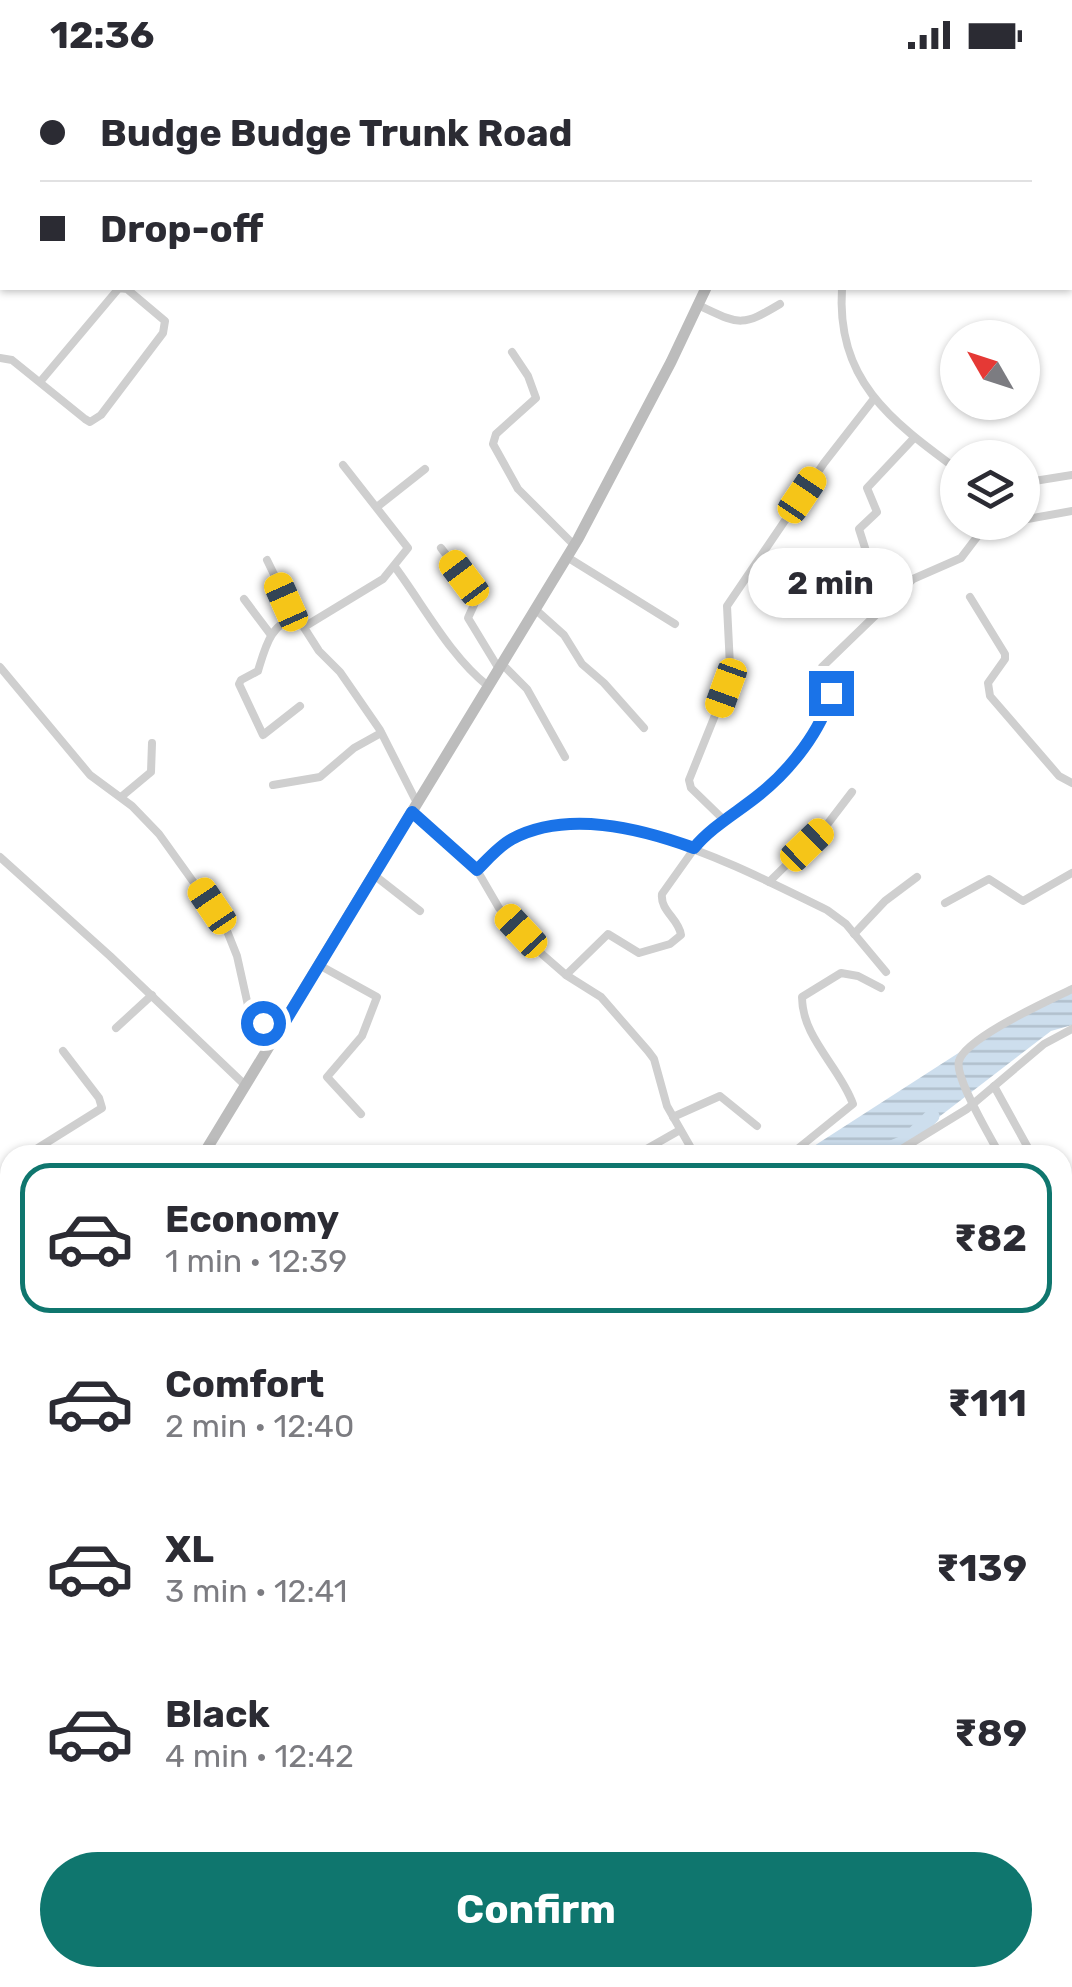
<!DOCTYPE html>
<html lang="en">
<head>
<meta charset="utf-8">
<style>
	:root { --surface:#fff; --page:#f7f7f7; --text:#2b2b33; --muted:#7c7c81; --line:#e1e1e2; --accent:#0f766e }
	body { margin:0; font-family:Rubik,sans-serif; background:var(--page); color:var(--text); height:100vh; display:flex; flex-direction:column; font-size:38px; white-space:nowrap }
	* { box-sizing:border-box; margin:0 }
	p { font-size:32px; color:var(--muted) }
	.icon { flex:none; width:55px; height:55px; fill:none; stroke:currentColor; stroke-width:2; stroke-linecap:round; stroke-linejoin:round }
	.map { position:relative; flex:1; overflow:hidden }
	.sheet { position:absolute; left:0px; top:1075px; width:1072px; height:842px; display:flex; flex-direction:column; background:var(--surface); border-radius:30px 30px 0 0; box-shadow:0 2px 8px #0004 }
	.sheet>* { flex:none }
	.banner { position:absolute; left:0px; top:0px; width:1072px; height:220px; box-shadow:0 2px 8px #0004; display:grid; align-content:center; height:220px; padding:0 40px; background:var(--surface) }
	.needle { width:65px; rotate:309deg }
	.tools { position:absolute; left:940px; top:250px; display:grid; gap:20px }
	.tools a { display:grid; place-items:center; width:100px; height:100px; border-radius:50%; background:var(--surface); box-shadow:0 2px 8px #0004; font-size:50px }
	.end { position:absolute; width:45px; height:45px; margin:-22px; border:12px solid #1a73e8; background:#fff; box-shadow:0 0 0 5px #fff }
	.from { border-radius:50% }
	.bubble { position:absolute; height:70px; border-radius:35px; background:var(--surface); box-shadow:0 2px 8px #0004; font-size:32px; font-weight:700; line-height:70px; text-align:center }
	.car { position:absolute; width:30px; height:60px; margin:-30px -15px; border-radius:12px; box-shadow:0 0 8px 2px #0007; background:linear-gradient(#f5c518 24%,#345 0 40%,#f5c518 0 76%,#345 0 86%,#f5c518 0) }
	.banner b { display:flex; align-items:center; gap:35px; height:95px; font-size:38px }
	.banner b+b { border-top:2px solid var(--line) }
	.banner i { width:25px; height:25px; background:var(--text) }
	ul { padding:18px 0 0; list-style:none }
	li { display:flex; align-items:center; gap:30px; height:150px; margin:0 20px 15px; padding:0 20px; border:5px solid transparent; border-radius:30px }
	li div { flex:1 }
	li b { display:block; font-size:38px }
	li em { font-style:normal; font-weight:700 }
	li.current { border-color:var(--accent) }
	li>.icon { width:90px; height:90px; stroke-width:1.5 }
	.action { display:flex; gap:20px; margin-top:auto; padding:20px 40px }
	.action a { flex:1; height:115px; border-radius:60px; background:var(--accent); color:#fff; font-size:40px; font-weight:700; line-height:115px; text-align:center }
	.status { display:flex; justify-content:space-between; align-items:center; height:70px; padding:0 50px; background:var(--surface); direction:ltr }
	.status svg { height:28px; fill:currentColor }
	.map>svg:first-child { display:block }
	.water { fill:url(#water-rules) }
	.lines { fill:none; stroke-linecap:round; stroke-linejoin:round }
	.river { stroke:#cddeed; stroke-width:15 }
	.minor { stroke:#cfcfcf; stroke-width:8 }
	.secondary { stroke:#bcbcbc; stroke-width:11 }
	.rail-casing { stroke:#878787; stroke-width:6 }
	.rail { stroke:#fff; stroke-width:2.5; stroke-dasharray:8; stroke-linecap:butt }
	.route { stroke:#1a73e8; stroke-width:12 }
</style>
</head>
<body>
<div class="status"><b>12:36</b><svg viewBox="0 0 49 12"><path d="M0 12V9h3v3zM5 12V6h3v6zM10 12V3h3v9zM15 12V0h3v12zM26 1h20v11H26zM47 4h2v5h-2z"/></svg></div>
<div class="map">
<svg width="1072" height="1917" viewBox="0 0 1072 1917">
	<defs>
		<pattern id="water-rules" width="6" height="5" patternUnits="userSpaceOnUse" patternTransform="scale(2.5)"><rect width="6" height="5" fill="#cddeed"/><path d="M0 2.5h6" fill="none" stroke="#b0bfcc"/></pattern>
	</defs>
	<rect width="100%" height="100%" fill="#fff"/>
	<!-- water -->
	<path class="water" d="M1072 921V955L1051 961 935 1050 874 1085H800L1033 935Z"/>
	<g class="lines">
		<!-- river -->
		<path class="river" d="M875 1085 906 1072 932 1046"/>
		<!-- minor -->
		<g class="minor">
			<path d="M576 0 579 2"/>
			<path d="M0 202 2 199"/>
			<path d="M842 218C836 310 890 350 958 400"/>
			<path d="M698 235C739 254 740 258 780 234"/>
			<path d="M512 282 528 306 536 328 496 364 493 374 518 419 574 475"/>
			<path d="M0 288 12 290 85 349 90 352 101 345 163 263 165 251 127 219 119 218 40 312"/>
			<path d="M1022 413 1072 405"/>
			<path d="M377 437 425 399"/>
			<path d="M1022 450 1072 441"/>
			<path d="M441 478 478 526 468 548 499 599"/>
			<path d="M567 487 675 554"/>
			<path d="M267 490 287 531 319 581 340 602 380 660 417 733"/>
			<path d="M395 497C424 536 450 586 488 616"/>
			<path d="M849 516 848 506 866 481 859 459 877 442 867 418 914 368"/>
			<path d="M970 527 1005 584V589L988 613 990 626 1059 706 1072 713"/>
			<path d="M244 529 271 565"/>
			<path d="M535 539 564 565 582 594 604 613 644 658"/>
			<path d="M298 548C271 551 265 578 258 601L241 610 239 614 263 665 300 636"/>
			<path d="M304 557 383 509 408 478 343 395"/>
			<path d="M502 594 527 619 565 687"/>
			<path d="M0 597 90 705 132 736 159 764 225 856 237 886 249 940 278 963"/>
			<path d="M273 715 320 707 354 678 381 663"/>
			<path d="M121 727 151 702 152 673"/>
			<path d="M412 742 474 795 499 838 543 885 566 905 601 927 648 981 654 989 667 1036 695 1085"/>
			<path d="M725 751 691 718 689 710 726 618 730 596 727 536 824 393 873 330"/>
			<path d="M0 787 110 886 246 1016"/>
			<path d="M477 799C488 789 499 776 512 769 603 722 744 800 827 840L846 854 886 902"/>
			<path d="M374 805 420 841"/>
			<path d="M769 812 826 756 852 722"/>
			<path d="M945 833 989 809 1023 831 1072 803"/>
			<path d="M854 864 885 831 917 807"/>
			<path d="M319 895 377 927 362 966 327 1007 361 1044"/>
			<path d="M566 905 608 864 639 883 670 874 681 865C679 849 660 841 662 824L699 772 764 721 790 695 821 650 830 620 818 606 822 597 913 509 961 488 983 459 1010 452"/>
			<path d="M116 958 152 925"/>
			<path d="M994 1016 1032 1085"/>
			<path d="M673 1047 720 1026 757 1056"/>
			<path d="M34 1085 38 1078 102 1038 99 1028 63 981"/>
			<path d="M636 1085 680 1060"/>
			<path d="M790 1085 853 1034C840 997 802 968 802 927L841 903 858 906 881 918"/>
			<path d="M892 1085 967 1039 1044 974 1072 959"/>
			<path d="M1000 1085C991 1068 954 1007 959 991 965 968 1050 930 1072 919"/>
			<path d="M1062 1138 1072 1152"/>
			<path d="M0 1183 10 1182"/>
			<path d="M0 1256 10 1253"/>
			<path d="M1062 1431 1072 1433"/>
			<path d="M1062 1499 1071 1511 1062 1528"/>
			<path d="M0 1545 10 1552"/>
			<path d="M0 1625 10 1634"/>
			<path d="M0 1771 10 1761"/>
			<path d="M172 1908 176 1917"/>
			<path d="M551 1908 555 1917"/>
			<path d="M679 1908 683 1917"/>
			<path d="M273 1915 286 1908"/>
		</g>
		<!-- secondary -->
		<g class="secondary">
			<path d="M801 2 802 0"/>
			<path d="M203 1085 578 469 671 292 706 218"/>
			<path d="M0 1420 10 1403"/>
		</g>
		<defs>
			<g id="rail">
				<path d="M134 2 137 0"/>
				<path d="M0 135 2 133"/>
			</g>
		</defs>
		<!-- rail casing -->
		<use href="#rail" class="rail-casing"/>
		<!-- rail -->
		<use href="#rail" class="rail"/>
	</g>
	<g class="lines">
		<!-- route -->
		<path class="route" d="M263 953 278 963 412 742 477 800C488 789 499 776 512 769 567 740 639 758 694 778 711 757 738 742 760 724 790 700 822 660 831 623"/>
	</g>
</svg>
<div class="tools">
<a><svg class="needle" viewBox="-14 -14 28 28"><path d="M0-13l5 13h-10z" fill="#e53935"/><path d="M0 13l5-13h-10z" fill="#7c7c81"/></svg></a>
<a><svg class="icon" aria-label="layers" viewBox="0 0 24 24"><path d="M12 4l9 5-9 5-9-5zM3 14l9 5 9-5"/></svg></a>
</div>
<i class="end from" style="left:263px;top:953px"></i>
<i class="end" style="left:831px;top:623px"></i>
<div class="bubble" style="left:748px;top:478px;width:165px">2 min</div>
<i class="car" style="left:802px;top:425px;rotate:34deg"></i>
<i class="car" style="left:464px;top:508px;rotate:323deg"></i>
<i class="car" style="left:286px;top:532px;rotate:336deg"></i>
<i class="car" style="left:726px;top:618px;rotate:200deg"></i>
<i class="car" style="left:807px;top:775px;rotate:46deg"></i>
<i class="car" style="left:212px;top:836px;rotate:326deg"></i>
<i class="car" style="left:521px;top:861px;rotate:317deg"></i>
<div class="banner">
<b><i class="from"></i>Budge Budge Trunk Road</b>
<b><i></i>Drop-off</b>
</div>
<section class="sheet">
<ul>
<li class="current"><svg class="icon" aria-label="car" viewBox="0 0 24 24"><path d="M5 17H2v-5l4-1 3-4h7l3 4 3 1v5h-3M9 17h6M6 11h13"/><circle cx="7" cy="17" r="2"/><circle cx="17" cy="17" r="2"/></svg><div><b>Economy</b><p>1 min · 12:39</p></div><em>₹82</em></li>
<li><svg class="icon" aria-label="car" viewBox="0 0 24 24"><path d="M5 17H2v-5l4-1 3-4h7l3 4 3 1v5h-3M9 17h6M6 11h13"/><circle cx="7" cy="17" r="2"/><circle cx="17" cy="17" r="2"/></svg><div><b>Comfort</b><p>2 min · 12:40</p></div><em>₹111</em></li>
<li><svg class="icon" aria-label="car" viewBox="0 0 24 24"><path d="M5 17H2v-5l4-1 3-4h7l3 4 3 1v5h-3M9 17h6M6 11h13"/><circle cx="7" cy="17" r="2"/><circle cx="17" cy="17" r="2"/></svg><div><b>XL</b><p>3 min · 12:41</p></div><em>₹139</em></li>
<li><svg class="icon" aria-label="car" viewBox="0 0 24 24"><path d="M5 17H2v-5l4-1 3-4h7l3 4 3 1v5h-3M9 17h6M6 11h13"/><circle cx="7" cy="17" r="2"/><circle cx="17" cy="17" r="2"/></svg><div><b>Black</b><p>4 min · 12:42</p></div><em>₹89</em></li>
</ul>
<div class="action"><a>Confirm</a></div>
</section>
</div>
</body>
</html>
